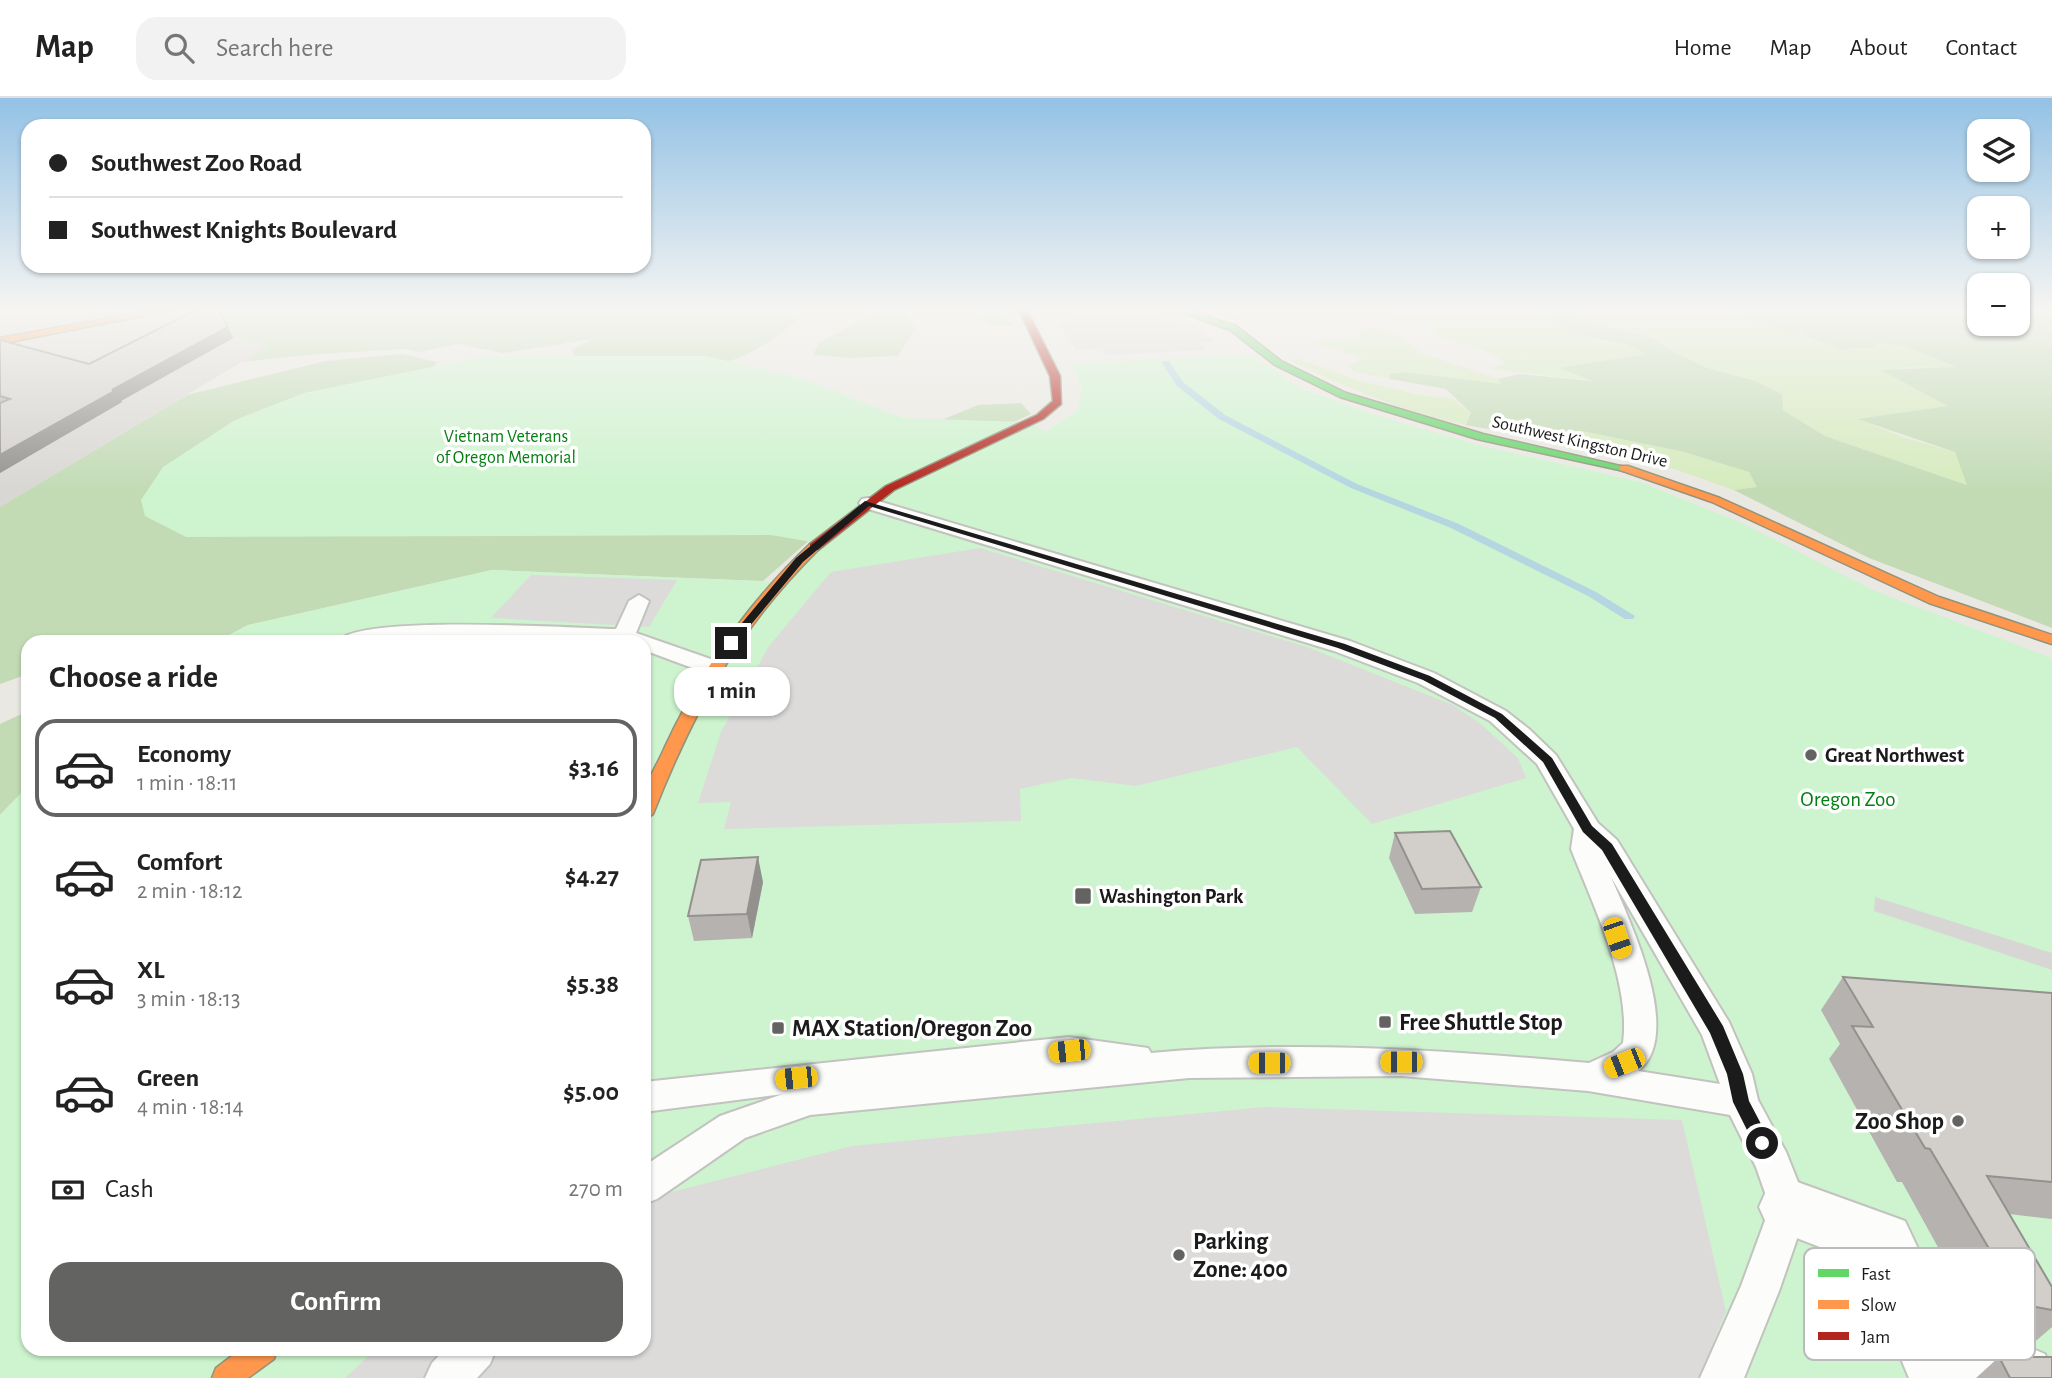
<!DOCTYPE html>
<html lang="en">
<head>
<meta charset="utf-8">
<style>
	:root { --surface:#fff; --page:#f2f2f2; --text:#222; --muted:#767676; --line:#e0e0e0; --accent:#636361 }
	body { margin:0; font-family:"Alegreya Sans",sans-serif; background:var(--page); color:var(--text); height:100vh; display:flex; flex-direction:column; font-size:26px; white-space:nowrap }
	* { box-sizing:border-box; margin:0 }
	p { font-size:23px; color:var(--muted) }
	.icon { flex:none; width:38px; height:38px; fill:none; stroke:currentColor; stroke-width:2; stroke-linecap:round; stroke-linejoin:round }
	.map { position:relative; flex:1; overflow:hidden }
	.sheet { position:absolute; left:21px; top:537px; width:630px; height:721px; display:flex; flex-direction:column; background:var(--surface); border-radius:21px; box-shadow:0 2px 5px #0004 }
	.sheet>* { flex:none }
	.top-card { position:absolute; left:21px; top:21px; width:630px; height:154px; border-radius:21px; box-shadow:0 2px 5px #0004; display:grid; align-content:center; height:154px; padding:0 28px; background:var(--surface) }
	.fabs { position:absolute; left:1967px; top:21px; display:grid; gap:14px }
	.fabs a { display:grid; place-items:center; width:63px; height:63px; border-radius:14px; background:var(--surface); box-shadow:0 2px 5px #0004; font-size:35px }
	.end { position:absolute; width:32px; height:32px; margin:-16px; border:9px solid #1b1b1b; background:#fff; box-shadow:0 0 0 4px #fff }
	.from { border-radius:50% }
	.bubble { position:absolute; height:49px; border-radius:21px; background:var(--surface); box-shadow:0 2px 5px #0004; font-size:23px; font-weight:600; line-height:49px; text-align:center }
	.car { position:absolute; width:21px; height:42px; margin:-21px -10px; border-radius:9px; box-shadow:0 0 5px 2px #0007; background:linear-gradient(#f5c518 24%,#345 0 40%,#f5c518 0 76%,#345 0 86%,#f5c518 0) }
	.top-card b { display:flex; align-items:center; gap:24px; height:66px; font-size:26px }
	.top-card b+b { border-top:2px solid var(--line) }
	.top-card i { width:18px; height:18px; background:var(--text) }
	ul { padding:0; list-style:none }
	li { display:flex; align-items:center; gap:21px; height:98px; margin:0 14px 10px; padding:0 14px; border:4px solid transparent; border-radius:21px }
	li div { flex:1 }
	li b { display:block; font-size:26px }
	li em { font-style:normal; font-weight:600 }
	li.on { border-color:var(--accent) }
	li>.icon { width:63px; height:63px; stroke-width:1.5 }
	h2 { padding:0 28px; font-size:32px; line-height:84px }
	.pay { display:flex; align-items:center; gap:18px; height:77px; padding:0 28px; font-size:26px }
	.pay p { margin-inline-start:auto }
	.action { display:flex; gap:14px; margin-top:auto; padding:14px 28px }
	.action a { flex:1; height:80px; border-radius:21px; background:var(--accent); color:#fff; font-size:28px; font-weight:600; line-height:80px; text-align:center }
	header { display:flex; align-items:center; gap:42px; box-sizing:border-box; height:98px; padding:0 35px; background:var(--surface); border-bottom:2px solid var(--line) }
	header strong { font-size:33px }
	nav { display:flex; gap:38px; margin-inline-start:auto; font-size:24px }
	.search { width:490px; height:63px; background:var(--page); display:flex; align-items:center; gap:18px; box-sizing:border-box; padding:0 24px; border-radius:21px; color:var(--muted); font-size:26px }
	.map>svg:first-child { display:block }
	.residential { fill:#d9d7d4 }
	.grass { fill:#d5ebbd }
	.forest { fill:#c2dbb5 }
	.park { fill:#cdf4ce }
	.parking { fill:#dcdbd9 }
	.pier { fill:#d7d6d4 }
	.lines { fill:none; stroke-linecap:round; stroke-linejoin:round }
	.stream { fill:#b3d6e1; fill-rule:evenodd }
	.lane-casing { stroke:#c2c2bf; stroke-width:4 }
	.street-casing { stroke:#c2c2bf; stroke-width:4 }
	.fast-casing { stroke:#91937b; stroke-width:3 }
	.slow-casing { stroke:#91937b; stroke-width:3 }
	.jam-casing { stroke:#91937b; stroke-width:3 }
	.lane { fill:#fcfcfb; fill-rule:evenodd }
	.street { fill:#fcfcfb; fill-rule:evenodd }
	.fast { fill:#63d668; fill-rule:evenodd }
	.slow { fill:#ff974d; fill-rule:evenodd }
	.jam { fill:#b3261e; fill-rule:evenodd }
	.wall { fill:#b5b2af }
	.shaded-wall { fill:#93918e }
	.building { fill:#d2cfcb; stroke:#93918e; stroke-width:2 }
	.route { fill:#1b1b1b }
	.poi-dot { fill:#636361; stroke:#fff; stroke-width:2.5 }
	.labels { text-anchor:middle; stroke-width:7; stroke-linejoin:round; paint-order:stroke }
	.far-park-label { font-size:18px; fill:#027f11; stroke:#fff }
	.far-street-label { font-size:18px; fill:#1b1b1b; stroke:#fff }
	.poi-label { font-size:21px; font-weight:bold; fill:#1b1b1b; stroke:#fff; text-anchor:start }
	.park-label { font-size:21px; fill:#027f11; stroke:#fff }
	.near-poi-label { font-size:24px; font-weight:bold; fill:#1b1b1b; stroke:#fff; text-anchor:start }
	.key { fill:#fff; stroke:#bbb; stroke-width:2 }
	.key-label { font-size:19px; fill:#1b1b1b }
</style>
</head>
<body>
<header>
<strong>Map</strong>
<div class="search"><svg class="icon" aria-label="search" viewBox="0 0 24 24"><circle cx="10" cy="10" r="6"/><path d="M15 15l6 6"/></svg>Search here</div>
<nav><a>Home</a><a>Map</a><a>About</a><a>Contact</a></nav>
</header>
<div class="map">
<svg width="2052" height="1280" viewBox="0 0 2052 1280">
	<rect width="100%" height="100%" fill="#eae8e2"/>
	<!-- residential -->
	<path class="residential" d="M0 212H238L176 224 268 248 0 409Z"/>
	<!-- grass -->
	<g class="grass">
		<path d="M1208 212 1332 214C1302 221 1273 213 1242 217L1238 222Z"/>
		<path d="M1379 212H1534L1570 233 1596 242 1633 247 1646 256 1560 270 1597 283 1490 271 1505 265C1489 250 1463 247 1443 240 1435 237 1429 228 1422 222H1396Z"/>
		<path d="M1563 212H1719L1771 230 1800 235 1841 251 1868 250 1880 245 1904 248 1959 270 1907 269 1882 273 1949 308 1858 321 1905 340 1955 354 1968 387 1825 338 1783 312 1753 282 1707 270 1672 253 1652 240 1589 225 1581 217Z"/>
		<path d="M1371 230 1390 233 1422 255 1498 281 1502 286 1391 276 1390 281 1354 273 1348 269 1362 260 1313 245C1326 239 1345 243 1361 241L1360 231Z"/>
		<path d="M1299 261 1357 282 1415 296 1453 301 1471 316 1466 327C1402 313 1347 290 1289 262Z"/>
		<path d="M1582 333 1684 354 1749 374 1758 389 1734 392 1674 371 1570 351 1507 334Z"/>
	</g>
	<!-- forest -->
	<g class="forest">
		<path d="M238 212H810C789 229 768 247 743 258 706 276 621 265 578 264L571 252 592 241 503 255 458 246 419 254 403 251 319 256 242 264 268 248 173 224Z"/>
		<path d="M878 212H911L907 217 915 231 898 258 849 260 813 257 819 245Z"/>
		<path d="M942 212H999L1013 227 997 229 971 216Z"/>
		<path d="M1534 212C1554 212 1574 210 1589 225L1652 240 1672 253 1707 270 1752 282 1782 296 1783 312 1825 338 1967 387 1955 354 1857 321 1948 308 1880 272 1957 269 1904 248 1880 245 1868 250 1841 251 1800 235 1771 230 1719 212H1979V226H2018V212H2052V530L1869 460 1734 392 1757 389 1749 374 1684 354 1582 333 1507 334 1466 327 1471 315 1446 291 1390 281V276L1405 274 1501 286 1498 281 1519 276 1593 283 1559 270 1645 256C1625 240 1596 244 1572 234 1559 229 1547 219 1534 212Z"/>
		<path d="M402 256 437 264 431 274 838 365 978 307 1021 305 1031 316 866 392 763 483 492 472 248 527 216 544H28V576L0 586V409L187 297 326 263Z"/>
		<path d="M28 613V688L0 717V626Z"/>
	</g>
	<!-- park -->
	<path class="park" d="M1251 256 1300 290 1378 318 1482 348 1640 384 1742 425 1875 493 2052 560V1280H0V717L28 688V1251H644V544H216L248 527 492 472 779 484 818 445 771 437 186 439 145 418 141 402 163 369 235 322 304 295 486 258H706L804 281 902 320 1030 324 1045 334 1078 313 1082 291 1072 266Z"/>
	<!-- parking -->
	<g class="parking">
		<path d="M1127 214 1192 226 1215 244 1200 245 1205 252 1106 257 1102 250 1076 252 1058 224 1073 222 1071 216Z"/>
		<path d="M980 450 1307 549 1453 607 1481 626 1518 660 1526 680 1372 726 1297 649 1136 688 1071 680 1020 691 1021 723 724 731 731 704 698 705 721 634 769 548 831 474Z"/>
		<path d="M531 477 677 482 649 529 491 520Z"/>
		<path d="M1265 1009 1682 1022 1726 1213 1699 1280H345L376 1251H644V1101L852 1048Z"/>
	</g>
	<!-- pier -->
	<path class="pier" d="M1875 799 2052 855V872L1874 813Z"/>
	<g class="lines">
		<!-- stream -->
		<path class="stream" d="M1163 263H1169L1183 284 1225 317 1357 386 1459 426 1596 494 1635 518 1633 521H1625L1588 498 1451 430 1351 390 1219 321 1177 288 1162 265Z"/>
		<defs>
			<g id="lane">
				<path d="M868 400 1350 543 1434 575 1506 613 1529 631 1556 657 1598 725 1617 742 1729 924 1752 976 1758 1002 1786 1054 1808 1109 1779 1193 1744 1280H1700L1741 1188 1770 1109 1756 1069 1730 1017 1588 993 1401 978 1189 980 810 1017 745 1040 657 1101 644 1106V1068L720 1018 783 996 644 1014V984L1069 939 1148 950 1151 955C1296 942 1443 952 1589 965L1613 954 1623 945C1631 884 1593 807 1571 751L1574 731 1537 666 1490 623 1418 585 1334 553 862 409 859 405 862 401ZM1611 779 1702 937 1720 986 1638 973C1685 937 1629 822 1611 779Z"/>
				<path d="M639 497 649 503 636 535 722 565 725 570 722 575H706L644 552V544L485 539 337 544C356 516 575 530 616 531L629 503Z"/>
				<path d="M445 1251H496L490 1266 477 1280H425L432 1265Z"/>
			</g>
			<path id="street" d="M1789 1081 1905 1123 1958 1236 2021 1246 2045 1256 2052 1280H1909L1861 1165 1768 1129 1759 1109 1768 1089Z"/>
			<path id="fast" d="M1175 212H1188L1236 228 1281 263 1346 295 1483 336 1629 370 1624 373 1477 341 1340 299 1275 267 1230 232Z"/>
			<g id="slow">
				<path d="M154 212H173L0 246V240Z"/>
				<path d="M1620 368H1628L1720 400 1939 499 2052 537V546L1929 505 1712 404 1620 372Z"/>
				<path d="M814 445 818 446V452C738 531 694 612 653 716L644 722C644 713 642 703 644 695 648 680 658 665 664 651 700 573 748 505 810 446Z"/>
				<path d="M241 1251H277L274 1261 248 1280H212L216 1270Z"/>
			</g>
			<path id="jam" d="M1019 212H1027L1060 278 1061 306 1043 321 894 392 818 452H810V446L886 388 1037 317 1053 303 1050 278Z"/>
		</defs>
		<!-- lane casing -->
		<use href="#lane" class="lane-casing"/>
		<!-- street casing -->
		<use href="#street" class="street-casing"/>
		<!-- fast casing -->
		<use href="#fast" class="fast-casing"/>
		<!-- slow casing -->
		<use href="#slow" class="slow-casing"/>
		<!-- jam casing -->
		<use href="#jam" class="jam-casing"/>
		<!-- lane -->
		<use href="#lane" class="lane"/>
		<!-- street -->
		<use href="#street" class="street"/>
		<!-- fast -->
		<use href="#fast" class="fast"/>
		<!-- slow -->
		<use href="#slow" class="slow"/>
		<!-- jam -->
		<use href="#jam" class="jam"/>
	</g>
	<!-- wall -->
	<g class="wall">
		<path d="M228 229 233 240 121 303 122 304 0 375V242L89 266Z"/>
		<path d="M1395 735 1481 789 1472 814 1415 816 1389 760Z"/>
		<path d="M763 784 752 840 694 843 688 818Z"/>
		<path d="M1843 879 2052 895V1121L2009 1116 2052 1212V1229L2031 1247 1960 1234 1951 1215 1966 1200 1902 1084H1897L1829 961 1840 946 1821 912Z"/>
		<path d="M1999 1259 2052 1280H1976Z"/>
	</g>
	<!-- shaded-wall -->
	<g class="shaded-wall">
		<path d="M228 229 233 240 121 303 122 304 0 375V357L112 292Z"/>
		<path d="M758 759 763 784 752 840 747 816Z"/>
	</g>
	<!-- building -->
	<g class="building">
		<path d="M196 212H219L228 229 112 292H116L0 357V305L10 301 0 298V242L89 266Z"/>
		<path d="M1450 733 1481 789 1422 791 1395 735Z"/>
		<path d="M758 759 747 816 688 818 701 762Z"/>
		<path d="M1843 879 2052 895V1084L1987 1078 2052 1189V1212L1993 1201 1984 1183 2010 1186 1930 1051 1925 1050 1852 928 1873 929Z"/>
		<path d="M1999 1259H2052V1280H2010Z"/>
	</g>
	<!-- sky -->
	<linearGradient id="sky" x2="0" y2="1"><stop stop-color="#93c2e5"/><stop offset="0.54" stop-color="#f6f5f2"/><stop offset="1" stop-color="#f6f5f2" stop-opacity="0"/></linearGradient>
	<rect width="2052" height="392" fill="url(#sky)"/>
	<!-- route -->
	<path class="route" d="M865 403 1345 546 1430 578 1502 616 1552 660 1592 728 1612 746 1723 928 1743 976 1749 1003 1771 1045 1768 1050H1756L1733 1004 1727 976 1710 935 1602 752 1583 734 1543 664 1495 620 1423 582 1338 550 869 408 803 464 734 547H727V543L796 460Z"/>
	<!-- markers -->
	<g class="poi-dot">
		<circle cx="1811" cy="657" r="7"/>
		<rect x="1074" y="789" width="18" height="18" rx="3.5"/>
		<rect x="1378" y="917" width="14" height="14" rx="3.5"/>
		<rect x="771" y="923" width="14" height="14" rx="3.5"/>
		<circle cx="1958" cy="1023" r="7"/>
		<circle cx="1179" cy="1157" r="7"/>
	</g>
	<g class="labels">
		<!-- far-park labels -->
		<g class="far-park-label">
			<text x="506" y="344">Vietnam Veterans<tspan x="506" dy="21">of Oregon Memorial</tspan></text>
		</g>
		<!-- far-street labels -->
		<g class="far-street-label">
			<text transform="translate(1580 343) rotate(13)" y="6">Southwest Kingston Drive</text>
		</g>
		<!-- poi labels -->
		<g class="poi-label">
			<text x="1825" y="664">Great Northwest</text>
			<text x="1099" y="805">Washington Park</text>
		</g>
		<!-- park labels -->
		<g class="park-label">
			<text x="1848" y="708">Oregon Zoo</text>
		</g>
		<!-- near-poi labels -->
		<g class="near-poi-label">
			<text x="1399" y="932">Free Shuttle Stop</text>
			<text x="792" y="938">MAX Station/Oregon Zoo</text>
			<text x="1944" y="1031" text-anchor="end">Zoo Shop</text>
			<text x="1193" y="1151">Parking<tspan x="1193" dy="28">Zone: 400</tspan></text>
		</g>
	</g>
	<!-- legend -->
	<rect x="1804" y="1150" width="231" height="112" rx="10" class="key"/>
	<rect x="1818" y="1171" width="31" height="8" fill="#63d668"/>
	<rect x="1818" y="1202" width="31" height="9" fill="#ff974d"/>
	<rect x="1818" y="1234" width="31" height="8" fill="#b3261e"/>
	<g class="key-label">
		<text x="1861" y="1182">Fast</text>
		<text x="1861" y="1213">Slow</text>
		<text x="1861" y="1245">Jam</text>
	</g>
</svg>
<div class="fabs">
<a><svg class="icon" aria-label="layers" viewBox="0 0 24 24"><path d="M12 4l9 5-9 5-9-5zM3 14l9 5 9-5"/></svg></a>
<a>+</a>
<a>−</a>
</div>
<i class="end from" style="left:1762px;top:1045px"></i>
<i class="end" style="left:731px;top:545px"></i>
<div class="bubble" style="left:674px;top:569px;width:116px">1 min</div>
<i class="car" style="left:1617px;top:840px;rotate:161deg"></i>
<i class="car" style="left:1069px;top:953px;rotate:264deg"></i>
<i class="car" style="left:1401px;top:964px;rotate:270deg"></i>
<i class="car" style="left:1269px;top:965px;rotate:270deg"></i>
<i class="car" style="left:1624px;top:965px;rotate:248deg"></i>
<i class="car" style="left:796px;top:980px;rotate:264deg"></i>
<div class="top-card">
<b><i class="from"></i>Southwest Zoo Road</b>
<b><i></i>Southwest Knights Boulevard</b>
</div>
<section class="sheet">
<h2>Choose a ride</h2>
<ul>
<li class="on"><svg class="icon" aria-label="car" viewBox="0 0 24 24"><path d="M5 17H2v-5l4-1 3-4h7l3 4 3 1v5h-3M9 17h6M6 11h13"/><circle cx="7" cy="17" r="2"/><circle cx="17" cy="17" r="2"/></svg><div><b>Economy</b><p>1 min · 18:11</p></div><em>$3.16</em></li>
<li><svg class="icon" aria-label="car" viewBox="0 0 24 24"><path d="M5 17H2v-5l4-1 3-4h7l3 4 3 1v5h-3M9 17h6M6 11h13"/><circle cx="7" cy="17" r="2"/><circle cx="17" cy="17" r="2"/></svg><div><b>Comfort</b><p>2 min · 18:12</p></div><em>$4.27</em></li>
<li><svg class="icon" aria-label="car" viewBox="0 0 24 24"><path d="M5 17H2v-5l4-1 3-4h7l3 4 3 1v5h-3M9 17h6M6 11h13"/><circle cx="7" cy="17" r="2"/><circle cx="17" cy="17" r="2"/></svg><div><b>XL</b><p>3 min · 18:13</p></div><em>$5.38</em></li>
<li><svg class="icon" aria-label="car" viewBox="0 0 24 24"><path d="M5 17H2v-5l4-1 3-4h7l3 4 3 1v5h-3M9 17h6M6 11h13"/><circle cx="7" cy="17" r="2"/><circle cx="17" cy="17" r="2"/></svg><div><b>Green</b><p>4 min · 18:14</p></div><em>$5.00</em></li>
</ul>
<div class="pay"><svg class="icon" aria-label="cash" viewBox="0 0 24 24"><path d="M3 7h18v10H3z"/><circle cx="12" cy="12" r="2"/></svg>Cash<p>270 m</p></div>
<div class="action"><a>Confirm</a></div>
</section>
</div>
</body>
</html>
